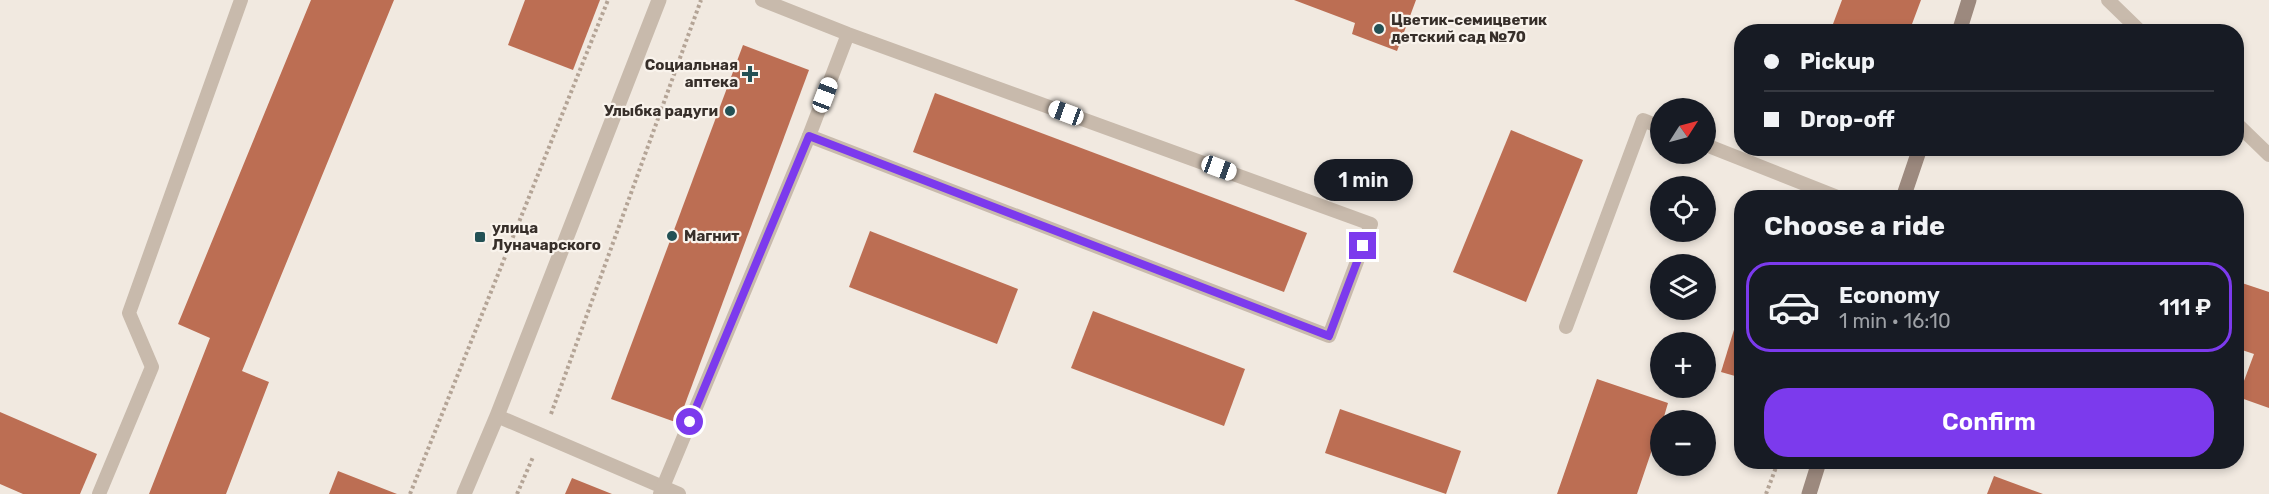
<!DOCTYPE html>
<html lang="en">
<head>
<meta charset="utf-8">
<style>
	:root { --surface:#171b24; --page:#20242c; --text:#f1f3f6; --muted:#9ea1a6; --line:#363941; --accent:#7c3aed }
	body { margin:0; font-family:Rubik,sans-serif; background:var(--page); color:var(--text); height:100vh; display:flex; flex-direction:column; font-size:22px; white-space:nowrap }
	* { box-sizing:border-box; margin:0 }
	p { font-size:20px; color:var(--muted) }
	.icon { flex:none; width:33px; height:33px; fill:none; stroke:currentColor; stroke-width:2; stroke-linecap:round; stroke-linejoin:round }
	.map { position:relative; flex:1; overflow:hidden }
	.drawer { position:absolute; left:1734px; top:190px; width:510px; height:279px; display:flex; flex-direction:column; background:var(--surface); border-radius:24px; box-shadow:0 3px 9px #0003 }
	.drawer>* { flex:none }
	.guide { position:absolute; left:1734px; top:24px; width:510px; height:132px; border-radius:24px; box-shadow:0 3px 9px #0003; display:grid; align-content:center; height:132px; padding:0 30px; background:var(--surface) }
	.needle { width:39px; rotate:54deg }
	.controls { position:absolute; left:1650px; top:98px; display:grid; gap:12px }
	.controls a { display:grid; place-items:center; width:66px; height:66px; border-radius:50%; background:var(--surface); box-shadow:0 3px 9px #0003; font-size:30px }
	.end { position:absolute; width:27px; height:27px; margin:-14px; border:8px solid #7c3aed; background:#fff; box-shadow:0 0 0 3px #fff }
	.from { border-radius:50% }
	.bubble { position:absolute; height:42px; border-radius:21px; background:var(--surface); box-shadow:0 3px 9px #0003; font-size:20px; font-weight:600; line-height:42px; text-align:center }
	.car { position:absolute; width:18px; height:36px; margin:-18px -9px; border-radius:8px; box-shadow:0 0 4px 2px #0007; background:linear-gradient(#fff 24%,#345 0 40%,#fff 0 76%,#345 0 86%,#fff 0) }
	.guide b { display:flex; align-items:center; gap:21px; height:57px; font-size:22px }
	.guide b+b { border-top:2px solid var(--line) }
	.guide i { width:15px; height:15px; background:var(--text) }
	ul { padding:0; list-style:none }
	li { display:flex; align-items:center; gap:18px; height:90px; margin:0 12px 9px; padding:0 18px; border:3px solid transparent; border-radius:24px }
	li div { flex:1 }
	li b { display:block; font-size:22px }
	li em { font-style:normal; font-weight:600 }
	li.active { border-color:var(--accent) }
	li>.icon { width:54px; height:54px; stroke-width:1.5 }
	h2 { padding:0 30px; font-size:27px; line-height:72px }
	.action { display:flex; gap:12px; margin-top:auto; padding:12px 30px }
	.action a { flex:1; height:69px; border-radius:24px; background:var(--accent); color:#fff; font-size:24px; font-weight:600; line-height:69px; text-align:center }
	.map>svg:first-child { display:block }
	.building { fill:#bc6e53 }
	.lines { fill:none; stroke-linecap:round; stroke-linejoin:round }
	.path { stroke:#b4a496; stroke-width:4; stroke-dasharray:3 3; stroke-linecap:butt }
	.service { stroke:#c8baac; stroke-width:14 }
	.tertiary { stroke:#c8baac; stroke-width:15 }
	.secondary { stroke:#9c897e; stroke-width:15 }
	.route { stroke:#7c3aed; stroke-width:8 }
	.poi-dot { fill:#235155; stroke:#f9f3ec; stroke-width:2 }
	.labels { text-anchor:middle; stroke-width:4.5; stroke-linejoin:round; paint-order:stroke }
	.poi-label { font-size:15px; font-weight:bold; fill:#372f2a; stroke:#f9f3ec; text-anchor:start }
</style>
</head>
<body>
<div class="map">
<svg width="2269" height="494" viewBox="0 0 2269 494">
	<rect width="100%" height="100%" fill="#f1e9e0"/>
	<!-- building -->
	<g class="building">
		<path d="M311 0H394L242 371 269 382 226 494H149L210 338 178 324Z"/>
		<path d="M525 0H600L573 70 508 45Z"/>
		<path d="M1294 0H1416L1397 51 1352 34 1355 23Z"/>
		<path d="M1842 0H1921L1909 32H1830Z"/>
		<path d="M743 45 809 70 678 423 611 399Z"/>
		<path d="M935 93 1307 233 1284 292 913 152Z"/>
		<path d="M1511 130 1583 160 1526 302 1453 272Z"/>
		<path d="M1841 148H1865L1862 156Z"/>
		<path d="M1777 190 1800 197V198H1775Z"/>
		<path d="M870 231 1018 289 997 344 849 287Z"/>
		<path d="M2236 281 2269 292V408L2238 397 2254 354 2236 348Z"/>
		<path d="M1741 307H1742V378L1721 372Z"/>
		<path d="M1093 311 1245 369 1224 426 1071 368Z"/>
		<path d="M1597 379 1668 403 1663 420H1660V426L1637 494H1557Z"/>
		<path d="M1340 409 1461 451 1446 494 1325 453Z"/>
		<path d="M0 412 97 454 80 494H23L0 484Z"/>
		<path d="M338 471 397 494H329Z"/>
		<path d="M1994 476 2043 494H1987Z"/>
		<path d="M572 478 612 494H565Z"/>
	</g>
	<g class="lines">
		<!-- path -->
		<g class="path">
			<path d="M551 414 701 0"/>
			<path d="M410 494 608 0"/>
			<path d="M517 494 533 457"/>
			<path d="M1766 494 1778 462"/>
		</g>
		<!-- service -->
		<g class="service">
			<path d="M762 0 848 34 1371 224 1329 336 809 136 848 34"/>
			<path d="M2108 0 2141 32"/>
			<path d="M2236 123 2269 155"/>
			<path d="M1706 145 1840 198"/>
			<path d="M1566 327 1643 120 1660 127"/>
			<path d="M497 416 679 494"/>
			<path d="M99 494 152 367 129 313 241 0"/>
			<path d="M660 494 809 136"/>
		</g>
		<!-- tertiary -->
		<path class="tertiary" d="M464 494 497 416 659 0"/>
		<!-- secondary -->
		<g class="secondary">
			<path d="M1959 32 1969 0"/>
			<path d="M1903 198 1920 148"/>
			<path d="M1809 494 1819 462"/>
		</g>
	</g>
	<g class="lines">
		<!-- route -->
		<path class="route" d="M690 422 809 136 1329 336 1363 246"/>
	</g>
	<!-- markers -->
	<g class="poi-dot">
		<circle cx="1379" cy="29" r="6"/>
		<path d="M747 65h6v6h6v6h-6v6h-6v-6h-6v-6h6z"/>
		<circle cx="730" cy="111" r="6"/>
		<circle cx="672" cy="236" r="6"/>
		<rect x="474" y="231" width="12" height="12" rx="3"/>
	</g>
	<g class="labels">
		<!-- poi labels -->
		<g class="poi-label">
			<text x="1391" y="25">Цветик-семицветик<tspan x="1391" dy="17">детский сад №70</tspan></text>
			<text x="738" y="70" text-anchor="end">Социальная<tspan x="738" dy="17">аптека</tspan></text>
			<text x="718" y="116" text-anchor="end">Улыбка радуги</text>
			<text x="492" y="233">улица<tspan x="492" dy="17">Луначарского</tspan></text>
			<text x="684" y="241">Магнит</text>
		</g>
	</g>
</svg>
<div class="controls">
<a><svg class="needle" viewBox="-14 -14 28 28"><path d="M0-13l5 13h-10z" fill="#e53935"/><path d="M0 13l5-13h-10z" fill="#9ea1a6"/></svg></a>
<a><svg class="icon" aria-label="locate" viewBox="0 0 24 24"><circle cx="12" cy="12" r="6"/><path d="M12 2v4M12 18v4M2 12h4M18 12h4"/></svg></a>
<a><svg class="icon" aria-label="layers" viewBox="0 0 24 24"><path d="M12 4l9 5-9 5-9-5zM3 14l9 5 9-5"/></svg></a>
<a>+</a>
<a>−</a>
</div>
<i class="end from" style="left:690px;top:422px"></i>
<i class="end" style="left:1363px;top:246px"></i>
<div class="bubble" style="left:1314px;top:159px;width:99px">1 min</div>
<i class="car" style="left:825px;top:95px;rotate:21deg"></i>
<i class="car" style="left:1066px;top:113px;rotate:290deg"></i>
<i class="car" style="left:1219px;top:168px;rotate:110deg"></i>
<div class="guide">
<b><i class="from"></i>Pickup</b>
<b><i></i>Drop-off</b>
</div>
<section class="drawer">
<h2>Choose a ride</h2>
<ul>
<li class="active"><svg class="icon" aria-label="car" viewBox="0 0 24 24"><path d="M5 17H2v-5l4-1 3-4h7l3 4 3 1v5h-3M9 17h6M6 11h13"/><circle cx="7" cy="17" r="2"/><circle cx="17" cy="17" r="2"/></svg><div><b>Economy</b><p>1 min · 16:10</p></div><em>111 ₽</em></li>
</ul>
<div class="action"><a>Confirm</a></div>
</section>
</div>
</body>
</html>
